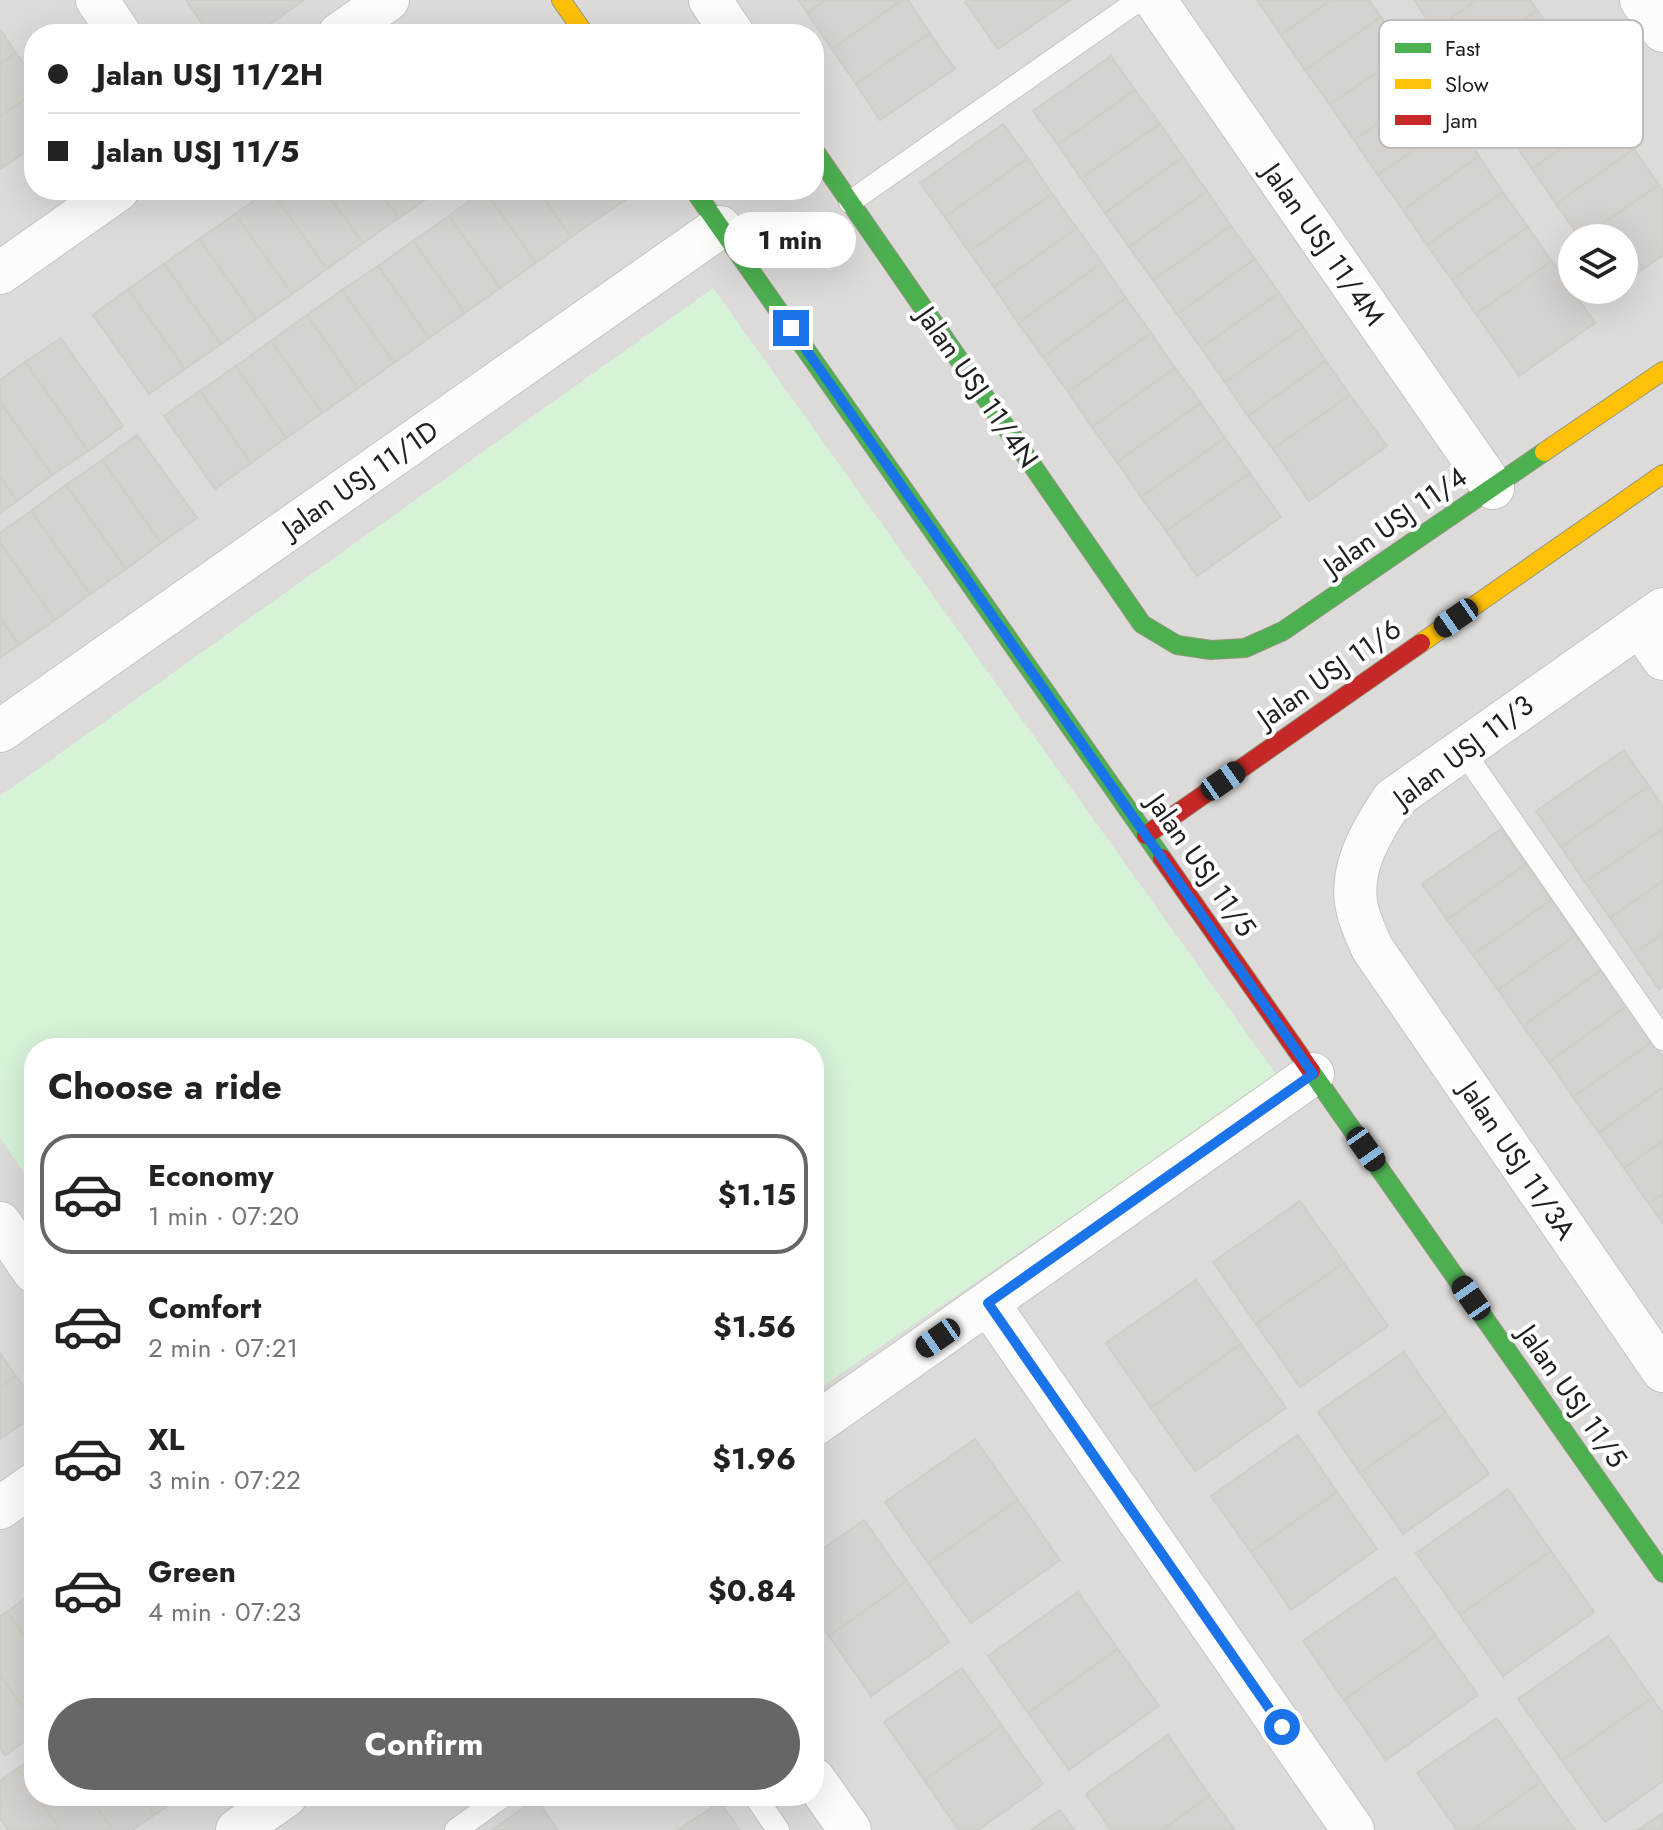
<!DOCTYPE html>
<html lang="en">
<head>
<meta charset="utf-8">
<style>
	:root { --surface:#fff; --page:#f2f2f2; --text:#222; --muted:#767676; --line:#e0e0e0; --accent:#676665 }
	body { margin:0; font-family:Jost,sans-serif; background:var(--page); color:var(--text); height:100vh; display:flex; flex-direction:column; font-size:30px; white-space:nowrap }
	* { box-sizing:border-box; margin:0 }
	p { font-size:26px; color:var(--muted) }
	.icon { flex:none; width:44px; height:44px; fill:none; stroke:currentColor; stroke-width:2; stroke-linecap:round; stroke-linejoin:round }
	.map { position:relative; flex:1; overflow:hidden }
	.side { position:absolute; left:24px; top:1038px; width:800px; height:768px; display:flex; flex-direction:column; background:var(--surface); border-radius:32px; box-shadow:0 8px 32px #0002 }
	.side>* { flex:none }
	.guide { position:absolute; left:24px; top:24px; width:800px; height:176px; border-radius:32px; box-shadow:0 8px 32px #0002; display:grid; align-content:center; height:176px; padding:0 24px; background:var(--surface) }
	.buttons { position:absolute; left:1558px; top:224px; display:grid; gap:16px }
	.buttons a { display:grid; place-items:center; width:80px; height:80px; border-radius:50%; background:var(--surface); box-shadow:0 8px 32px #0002; font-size:40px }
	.end { position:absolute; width:36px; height:36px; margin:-18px; border:10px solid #1a73e8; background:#fff; box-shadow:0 0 0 4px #fff }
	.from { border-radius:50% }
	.bubble { position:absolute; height:56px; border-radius:28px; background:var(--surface); box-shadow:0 8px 32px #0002; font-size:26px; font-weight:700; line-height:56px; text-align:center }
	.car { position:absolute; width:24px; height:48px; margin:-24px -12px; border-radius:10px; box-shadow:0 0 6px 2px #0007; background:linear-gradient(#222 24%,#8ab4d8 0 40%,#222 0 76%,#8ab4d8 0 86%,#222 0) }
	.guide b { display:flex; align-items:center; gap:28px; height:76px; font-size:30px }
	.guide b+b { border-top:2px solid var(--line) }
	.guide i { width:20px; height:20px; background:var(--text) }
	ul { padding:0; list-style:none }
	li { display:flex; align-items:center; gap:24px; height:120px; margin:0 16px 12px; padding:0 8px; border:4px solid transparent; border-radius:32px }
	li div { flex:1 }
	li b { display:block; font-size:30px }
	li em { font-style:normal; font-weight:700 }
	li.active { border-color:var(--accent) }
	li>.icon { width:72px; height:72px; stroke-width:1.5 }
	h2 { padding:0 24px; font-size:36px; line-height:96px }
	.cta { display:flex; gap:16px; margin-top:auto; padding:16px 24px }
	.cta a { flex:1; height:92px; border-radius:48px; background:var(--accent); color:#fff; font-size:32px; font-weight:700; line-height:92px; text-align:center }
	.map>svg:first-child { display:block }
	.residential { fill:#dcdbd9; fill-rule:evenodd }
	.park { fill:#d6f2d7 }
	.building { fill:#d4d1ce; stroke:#d0cdc9; stroke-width:2 }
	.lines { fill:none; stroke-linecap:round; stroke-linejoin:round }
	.lane-casing { stroke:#c6c5c3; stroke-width:24 }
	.street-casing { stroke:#c6c5c3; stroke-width:44 }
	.fast-casing { stroke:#94967f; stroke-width:20 }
	.slow-casing { stroke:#94967f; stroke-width:20 }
	.jam-casing { stroke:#94967f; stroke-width:20 }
	.lane { stroke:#fcfcfb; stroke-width:22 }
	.street { stroke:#fcfcfb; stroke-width:42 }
	.fast { stroke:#4caf50; stroke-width:18 }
	.slow { stroke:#ffc107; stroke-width:18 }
	.jam { stroke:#c62828; stroke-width:18 }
	.route { stroke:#1a73e8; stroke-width:10 }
	.labels { text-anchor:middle; stroke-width:8; stroke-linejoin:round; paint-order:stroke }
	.street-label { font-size:28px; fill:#1f1f1f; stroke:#fff }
	.key { fill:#fff; stroke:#bcbcbc; stroke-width:2 }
	.key-label { font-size:22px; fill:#1f1f1f }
</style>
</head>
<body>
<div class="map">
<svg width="1663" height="1830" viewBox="0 0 1663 1830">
	<rect width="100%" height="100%" fill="#edebe7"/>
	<!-- residential -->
	<path class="residential" d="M0 0H1663V1830H0ZM34 34H814V190H34ZM1572 238H1624V290H1572ZM34 1048H814V1796H34Z"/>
	<!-- park -->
	<path class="park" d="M713 288 1278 1077 814 1392V1048H34V1187L0 1138V796Z"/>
	<!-- building -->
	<g class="building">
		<path d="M186 0H304L256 34H209Z"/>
		<path d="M798 0H826L807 13Z"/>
		<path d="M826 0H902L832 49 807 13Z"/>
		<path d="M902 0H908L930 33 856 84 832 49Z"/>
		<path d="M968 0H1070L998 49 965 2Z"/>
		<path d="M1257 0H1331L1281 35Z"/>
		<path d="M1331 0H1369L1381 17 1305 70 1281 35Z"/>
		<path d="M1414 0H1477L1434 30Z"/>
		<path d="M1477 0H1530L1537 10 1459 64 1434 30Z"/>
		<path d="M1537 10 1561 45 1483 99 1459 64Z"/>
		<path d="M1381 17 1406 52 1330 105 1305 70Z"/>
		<path d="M0 29 16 53 0 64Z"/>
		<path d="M930 33 955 69 880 120 856 84Z"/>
		<path d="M1406 52 1430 87 1354 140 1330 105Z"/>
		<path d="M16 53 34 78V93L0 117V64Z"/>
		<path d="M1111 56 1135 90 1058 145 1033 111Z"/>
		<path d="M1586 80 1610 115 1532 169 1508 134Z"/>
		<path d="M1430 87 1454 122 1378 175 1354 140Z"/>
		<path d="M1135 90 1160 124 1081 178 1058 145Z"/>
		<path d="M34 93V146L0 169V117Z"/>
		<path d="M1610 115 1634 149 1556 204 1532 169Z"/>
		<path d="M1454 122 1479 156 1403 210 1378 175Z"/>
		<path d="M1003 124 1028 158 945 217 920 183Z"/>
		<path d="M1160 124 1183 157 1105 213 1081 178Z"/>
		<path d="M1634 149 1659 185 1580 238 1556 204Z"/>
		<path d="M1479 156 1503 192 1427 245 1403 210Z"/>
		<path d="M1183 157 1207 191 1129 247 1105 213Z"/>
		<path d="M1028 158 1052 194 969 252 945 217Z"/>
		<path d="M1659 185 1663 191V255L1624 282V238H1582Z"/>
		<path d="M269 190H271L327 269 292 294 235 214Z"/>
		<path d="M271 190H325L363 243 327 269Z"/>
		<path d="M325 190H378L399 218 363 243Z"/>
		<path d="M378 190H432L434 193 399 218Z"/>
		<path d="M484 190H538L571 237 536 263Z"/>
		<path d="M484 190 536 263 500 288 449 216Z"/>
		<path d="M538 190H633L635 193 571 237Z"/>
		<path d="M1207 191 1231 226 1153 280 1129 247Z"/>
		<path d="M1503 192 1528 227 1452 280 1427 245Z"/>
		<path d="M1052 194 1077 228 994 287 969 252Z"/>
		<path d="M235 214 292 294 256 319 199 239Z"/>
		<path d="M449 216 500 288 465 313 413 241Z"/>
		<path d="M1231 226 1255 259 1177 314 1153 280Z"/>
		<path d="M1528 227 1552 261 1476 314 1452 280Z"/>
		<path d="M1077 228 1102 263 1018 323 994 287Z"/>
		<path d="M199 239 256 319 221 344 164 264Z"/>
		<path d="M413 241 465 313 429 338 378 266Z"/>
		<path d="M1255 259 1279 293 1201 348 1177 314Z"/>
		<path d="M1552 261 1595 323 1519 376 1476 314Z"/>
		<path d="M1102 263 1126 298 1043 357 1018 323Z"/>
		<path d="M164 264 221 344 185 369 128 289Z"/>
		<path d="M378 266 429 338 394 363 342 290Z"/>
		<path d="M128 289 185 369 149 394 93 315Z"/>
		<path d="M342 290 394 363 358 388 307 315Z"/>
		<path d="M1279 293 1303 327 1225 382 1201 348Z"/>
		<path d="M1126 298 1151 333 1068 392 1043 357Z"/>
		<path d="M307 315 358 388 322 413 271 341Z"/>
		<path d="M1303 327 1326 361 1248 416 1225 382Z"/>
		<path d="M1151 333 1175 368 1092 427 1068 392Z"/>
		<path d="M61 338 123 426 88 451 25 362Z"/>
		<path d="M271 341 322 413 286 438 236 366Z"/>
		<path d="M1326 361 1350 395 1273 449 1248 416Z"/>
		<path d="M25 362 88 451 52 475 0 402V380Z"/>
		<path d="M236 366 286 438 251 463 200 391Z"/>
		<path d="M1175 368 1201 403 1117 462 1092 427Z"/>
		<path d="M200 391 251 463 215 489 164 416Z"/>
		<path d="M1350 395 1387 446 1309 501 1273 449Z"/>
		<path d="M0 402 52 475 17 501 0 476Z"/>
		<path d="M1201 403 1225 438 1141 497 1117 462Z"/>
		<path d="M137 435 197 518 161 543 102 460Z"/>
		<path d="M1225 438 1250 473 1166 531 1141 497Z"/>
		<path d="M102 460 161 543 126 569 66 485Z"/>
		<path d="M1250 473 1281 517 1197 576 1166 531Z"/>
		<path d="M0 476 17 501 0 513Z"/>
		<path d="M66 485 126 569 90 594 31 511Z"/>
		<path d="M31 511 90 594 55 620 0 543V533Z"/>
		<path d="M0 543 55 620 19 645 0 618Z"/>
		<path d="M0 618 19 645 0 658Z"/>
		<path d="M1624 750 1649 786 1561 847 1536 811Z"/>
		<path d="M1649 786 1663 807V829L1585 882 1561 847Z"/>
		<path d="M1501 829 1526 864 1447 920 1422 884Z"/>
		<path d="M1663 829V881L1610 918 1585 882Z"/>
		<path d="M1526 864 1551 900 1473 955 1447 920Z"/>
		<path d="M1663 881V934L1634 953 1610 918Z"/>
		<path d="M1551 900 1576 935 1498 990 1473 955Z"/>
		<path d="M1663 934V986L1659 989 1634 953Z"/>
		<path d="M1576 935 1601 970 1523 1026 1498 990Z"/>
		<path d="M1601 970 1627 1006 1549 1062 1523 1026Z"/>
		<path d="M1627 1006 1652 1042 1573 1097 1549 1062Z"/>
		<path d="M1652 1042 1663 1057V1087L1599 1133 1573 1097Z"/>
		<path d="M1663 1087V1141L1624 1168 1599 1133Z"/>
		<path d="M1663 1141V1194L1649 1204 1624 1168Z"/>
		<path d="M1663 1194V1223L1649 1204Z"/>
		<path d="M1300 1201 1344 1263 1256 1324 1213 1262Z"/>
		<path d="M1344 1263 1388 1326 1300 1387 1256 1324Z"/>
		<path d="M1196 1280 1241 1344 1151 1408 1106 1343Z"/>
		<path d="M1241 1344 1286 1408 1195 1471 1151 1408Z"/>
		<path d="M1404 1352 1446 1413 1360 1473 1318 1412Z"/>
		<path d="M0 1353 16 1376 0 1387Z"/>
		<path d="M16 1376 34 1401V1416L0 1439V1387Z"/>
		<path d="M1446 1413 1489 1474 1403 1534 1360 1473Z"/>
		<path d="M1298 1435 1337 1492 1251 1552 1211 1496Z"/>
		<path d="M975 1439 1018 1500 928 1563 885 1502Z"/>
		<path d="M1508 1489 1551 1551 1460 1615 1416 1553Z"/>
		<path d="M1337 1492 1377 1549 1291 1610 1251 1552Z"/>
		<path d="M1018 1500 1060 1560 971 1623 928 1563Z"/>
		<path d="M864 1520 907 1581 829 1636 814 1614V1555Z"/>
		<path d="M1551 1551 1594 1612 1503 1676 1460 1615Z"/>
		<path d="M1395 1577 1436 1636 1344 1700 1303 1641Z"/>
		<path d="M907 1581 949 1642 871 1696 829 1636Z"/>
		<path d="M34 1592V1649L7 1612Z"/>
		<path d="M1078 1592 1118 1649 1028 1713 988 1656Z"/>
		<path d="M7 1612 34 1649V1723L0 1675V1616Z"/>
		<path d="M1436 1636 1478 1695 1386 1760 1344 1700Z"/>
		<path d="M1608 1636 1652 1698 1562 1761 1518 1699Z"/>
		<path d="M1118 1649 1159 1706 1069 1770 1028 1713Z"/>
		<path d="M962 1668 1002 1726 924 1780 884 1722Z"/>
		<path d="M0 1675 34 1723V1735L5 1755 0 1748Z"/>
		<path d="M1652 1698 1663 1714V1781L1605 1822 1562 1761Z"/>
		<path d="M1497 1718 1541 1782 1473 1830H1457L1417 1773Z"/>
		<path d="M1002 1726 1043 1784 978 1830H959L924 1780Z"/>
		<path d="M1168 1735 1210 1796 1162 1830H1111L1086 1794Z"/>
		<path d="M34 1758V1792L18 1768Z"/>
		<path d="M18 1768 34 1792V1796H37L61 1830H8L0 1818V1781Z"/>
		<path d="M1541 1782 1575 1830H1473Z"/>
		<path d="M37 1796H89L113 1830H61Z"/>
		<path d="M89 1796H142L154 1815 132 1830H113Z"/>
		<path d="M142 1796H181L154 1815Z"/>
		<path d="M1210 1796 1235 1830H1162Z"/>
		<path d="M536 1799 558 1830H492Z"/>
		<path d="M720 1802 740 1830H678Z"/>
		<path d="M1060 1810 1074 1830H1031Z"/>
		<path d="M1663 1813V1830H1638Z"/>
	</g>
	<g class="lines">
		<defs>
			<g id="lane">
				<path d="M850 202 1139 0"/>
				<path d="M1461 748 1663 1039"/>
				<path d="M755 1796 778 1830"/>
				<path d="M456 1830 503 1796"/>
			</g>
			<g id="street">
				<path d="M97 0 120 34"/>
				<path d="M710 0 733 34"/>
				<path d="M1155 0 1493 488"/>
				<path d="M1641 0 1663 31"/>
				<path d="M339 34 388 0"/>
				<path d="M0 273 118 190"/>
				<path d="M1663 609 1393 799C1371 832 1347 871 1358 912 1361 924 1367 936 1372 948L1663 1371"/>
				<path d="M1640 625 1663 659"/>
				<path d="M0 731 720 227"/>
				<path d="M0 1223 34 1272"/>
				<path d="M988 1303 1353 1830"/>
				<path d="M814 1425 1313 1074"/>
				<path d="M0 1508 34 1484"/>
				<path d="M814 1779 850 1830"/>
				<path d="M237 1830 286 1796"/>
			</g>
			<g id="fast">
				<path d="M814 150 1142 624 1177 645 1211 650 1245 648 1283 631 1544 452"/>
				<path d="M694 190 1162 858"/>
				<path d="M1311 1071 1663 1573"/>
			</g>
			<g id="slow">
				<path d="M561 0 585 34"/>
				<path d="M1544 452 1663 371"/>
				<path d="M1421 643 1663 474"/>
			</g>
			<g id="jam">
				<path d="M1146 835 1421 643"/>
				<path d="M1162 858 1311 1071"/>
			</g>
		</defs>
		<!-- lane casing -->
		<use href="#lane" class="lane-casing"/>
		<!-- street casing -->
		<use href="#street" class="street-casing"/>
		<!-- fast casing -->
		<use href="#fast" class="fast-casing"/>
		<!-- slow casing -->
		<use href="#slow" class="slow-casing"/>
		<!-- jam casing -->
		<use href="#jam" class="jam-casing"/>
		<!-- lane -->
		<use href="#lane" class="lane"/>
		<!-- street -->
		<use href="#street" class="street"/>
		<!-- fast -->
		<use href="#fast" class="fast"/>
		<!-- slow -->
		<use href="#slow" class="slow"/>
		<!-- jam -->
		<use href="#jam" class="jam"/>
	</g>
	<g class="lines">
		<!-- route -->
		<path class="route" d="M791 328 1313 1074 988 1303 1282 1727"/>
	</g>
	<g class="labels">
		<!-- street labels -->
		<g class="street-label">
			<text transform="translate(1324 244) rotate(55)" y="10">Jalan USJ 11/4M</text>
			<text transform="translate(978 387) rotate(55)" y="10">Jalan USJ 11/4N</text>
			<text transform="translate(360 479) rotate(-35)" y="10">Jalan USJ 11/1D</text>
			<text transform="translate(1395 521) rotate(-35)" y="10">Jalan USJ 11/4</text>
			<text transform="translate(1329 673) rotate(-35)" y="10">Jalan USJ 11/6</text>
			<text transform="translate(1463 751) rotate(-37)" y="10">Jalan USJ 11/3</text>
			<text transform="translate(1202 865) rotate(55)" y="10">Jalan USJ 11/5</text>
			<text transform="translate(1518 1160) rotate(56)" y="10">Jalan USJ 11/3A</text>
			<text transform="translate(1573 1396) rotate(55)" y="10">Jalan USJ 11/5</text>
		</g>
	</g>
	<!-- legend -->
	<rect x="1379" y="20" width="264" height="128" rx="12" class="key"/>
	<rect x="1395" y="43" width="36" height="10" fill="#4caf50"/>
	<rect x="1395" y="79" width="36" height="10" fill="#ffc107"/>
	<rect x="1395" y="115" width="36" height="10" fill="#c62828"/>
	<g class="key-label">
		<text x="1445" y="56">Fast</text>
		<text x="1445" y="92">Slow</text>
		<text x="1445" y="128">Jam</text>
	</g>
</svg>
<div class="buttons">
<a><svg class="icon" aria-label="layers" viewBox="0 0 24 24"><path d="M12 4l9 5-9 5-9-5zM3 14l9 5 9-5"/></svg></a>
</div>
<i class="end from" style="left:1282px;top:1727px"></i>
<i class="end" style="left:791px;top:328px"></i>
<div class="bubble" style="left:724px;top:212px;width:132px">1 min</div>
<i class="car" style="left:1456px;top:618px;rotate:235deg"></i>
<i class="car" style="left:1223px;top:781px;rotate:55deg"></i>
<i class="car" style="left:1366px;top:1149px;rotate:145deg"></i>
<i class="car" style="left:1471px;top:1298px;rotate:325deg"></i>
<i class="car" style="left:938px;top:1338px;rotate:235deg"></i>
<div class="guide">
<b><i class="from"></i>Jalan USJ 11/2H</b>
<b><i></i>Jalan USJ 11/5</b>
</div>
<section class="side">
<h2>Choose a ride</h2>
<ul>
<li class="active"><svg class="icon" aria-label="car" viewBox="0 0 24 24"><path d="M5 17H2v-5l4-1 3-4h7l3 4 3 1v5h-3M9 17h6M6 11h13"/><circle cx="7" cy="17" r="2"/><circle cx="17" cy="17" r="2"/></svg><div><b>Economy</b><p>1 min · 07:20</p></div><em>$1.15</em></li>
<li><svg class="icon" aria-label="car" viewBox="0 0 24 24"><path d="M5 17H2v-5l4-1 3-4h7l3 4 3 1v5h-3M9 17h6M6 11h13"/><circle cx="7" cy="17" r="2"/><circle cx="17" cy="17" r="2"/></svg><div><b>Comfort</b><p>2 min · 07:21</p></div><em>$1.56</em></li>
<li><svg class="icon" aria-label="car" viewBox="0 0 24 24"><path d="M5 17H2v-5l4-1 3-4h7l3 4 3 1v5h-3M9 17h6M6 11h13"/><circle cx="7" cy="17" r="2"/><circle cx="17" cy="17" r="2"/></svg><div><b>XL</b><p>3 min · 07:22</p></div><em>$1.96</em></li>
<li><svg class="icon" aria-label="car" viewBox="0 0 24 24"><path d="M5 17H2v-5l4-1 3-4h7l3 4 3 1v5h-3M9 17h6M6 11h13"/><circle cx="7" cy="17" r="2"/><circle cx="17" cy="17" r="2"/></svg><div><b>Green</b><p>4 min · 07:23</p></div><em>$0.84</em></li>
</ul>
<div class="cta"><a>Confirm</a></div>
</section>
</div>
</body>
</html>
